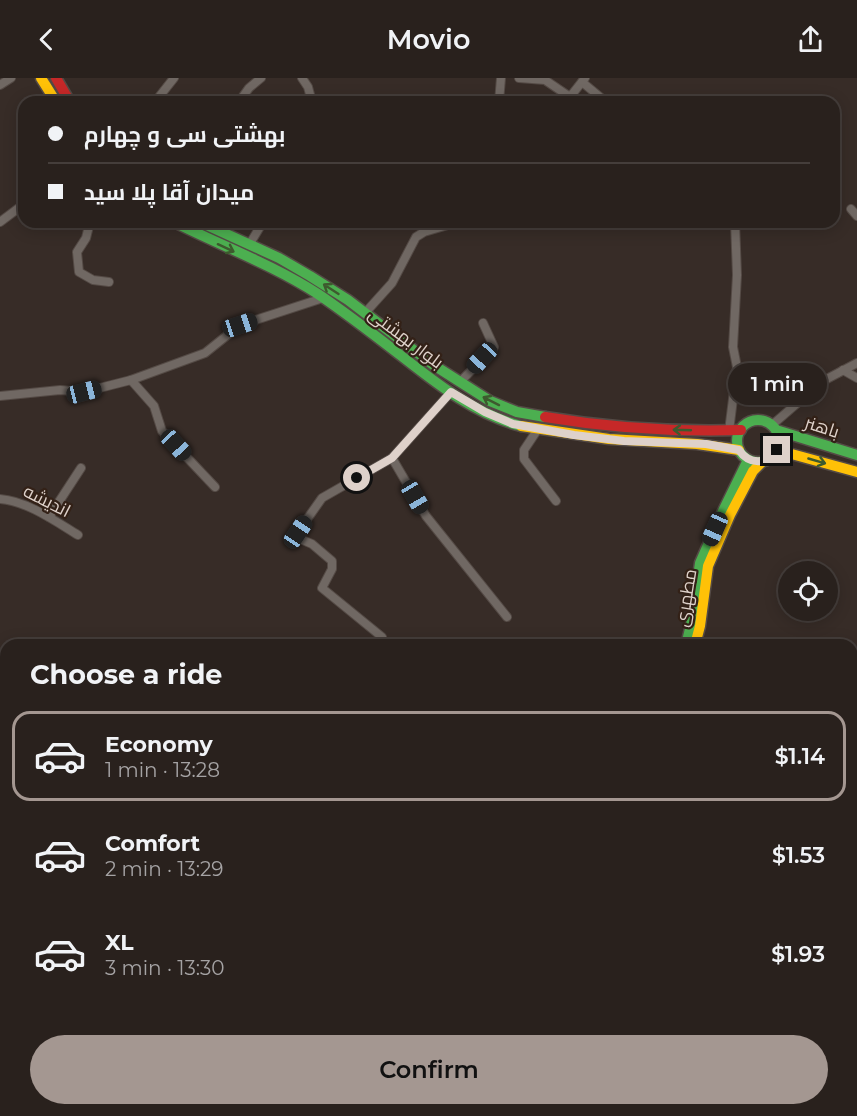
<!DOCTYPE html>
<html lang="en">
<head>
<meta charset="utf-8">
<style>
	:root { --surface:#29211d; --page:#352e2a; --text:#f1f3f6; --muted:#a5a3a4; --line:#453e3b; --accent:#a49791 }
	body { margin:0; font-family:Montserrat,Cairo,sans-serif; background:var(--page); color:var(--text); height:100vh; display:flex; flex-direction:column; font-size:22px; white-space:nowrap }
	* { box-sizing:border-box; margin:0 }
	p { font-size:20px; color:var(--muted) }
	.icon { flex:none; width:33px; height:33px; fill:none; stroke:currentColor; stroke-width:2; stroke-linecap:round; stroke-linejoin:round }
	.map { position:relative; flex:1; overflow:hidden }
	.details { position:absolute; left:0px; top:561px; width:858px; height:477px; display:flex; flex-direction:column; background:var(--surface); border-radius:18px 18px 0 0; box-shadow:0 3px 15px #0003,0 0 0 2px var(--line) }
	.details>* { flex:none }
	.guide { position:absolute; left:18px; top:18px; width:822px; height:132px; border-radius:18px; box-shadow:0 3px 15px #0003,0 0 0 2px var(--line); display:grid; align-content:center; height:132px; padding:0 30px; background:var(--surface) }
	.buttons { position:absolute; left:778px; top:483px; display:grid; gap:12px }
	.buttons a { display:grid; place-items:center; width:60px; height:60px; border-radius:50%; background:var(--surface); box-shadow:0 3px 15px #0003,0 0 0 2px var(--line); font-size:30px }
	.end { position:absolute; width:27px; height:27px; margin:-14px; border:8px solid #ded1ca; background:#111; box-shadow:0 0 0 3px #111 }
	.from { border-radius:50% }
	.bubble { position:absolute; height:42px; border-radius:21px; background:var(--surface); box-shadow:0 3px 15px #0003,0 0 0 2px var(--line); font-size:20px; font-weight:600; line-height:42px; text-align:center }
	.car { position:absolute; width:18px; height:36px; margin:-18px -9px; border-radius:8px; box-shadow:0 0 4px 2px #0007; background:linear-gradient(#222 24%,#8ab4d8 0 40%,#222 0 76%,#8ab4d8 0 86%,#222 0) }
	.guide b { display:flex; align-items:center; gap:21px; height:57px; font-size:22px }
	.guide b+b { border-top:2px solid var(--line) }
	.guide i { width:15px; height:15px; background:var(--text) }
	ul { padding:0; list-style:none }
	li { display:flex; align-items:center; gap:18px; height:90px; margin:0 12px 9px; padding:0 18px; border:3px solid transparent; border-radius:18px }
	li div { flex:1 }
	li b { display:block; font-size:22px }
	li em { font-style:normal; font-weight:600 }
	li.on { border-color:var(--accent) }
	li>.icon { width:54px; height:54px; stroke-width:1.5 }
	h2 { padding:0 30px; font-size:27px; line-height:72px }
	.action { display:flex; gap:12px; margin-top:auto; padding:12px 30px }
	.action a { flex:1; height:69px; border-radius:36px; background:var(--accent); color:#111; font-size:24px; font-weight:600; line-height:69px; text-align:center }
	header { display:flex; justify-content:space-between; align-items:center; height:78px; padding:0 30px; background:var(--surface); font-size:27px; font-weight:600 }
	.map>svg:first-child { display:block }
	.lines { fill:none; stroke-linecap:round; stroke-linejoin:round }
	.river { stroke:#331004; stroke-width:16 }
	.street-casing { stroke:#544a45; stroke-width:10 }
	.fast-casing { stroke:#544a45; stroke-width:13 }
	.slow-casing { stroke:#544a45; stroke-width:13 }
	.jam-casing { stroke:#544a45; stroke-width:13 }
	.street { stroke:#706863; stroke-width:8 }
	.fast { stroke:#4caf50; stroke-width:10 }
	.slow { stroke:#ffc107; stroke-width:10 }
	.jam { stroke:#c62828; stroke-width:10 }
	.oneway { stroke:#3d5a2e }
	.route { stroke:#ded1ca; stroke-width:8 }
	.labels { text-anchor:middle; stroke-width:4.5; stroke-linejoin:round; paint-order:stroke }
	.street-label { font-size:18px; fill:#ded1ca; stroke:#332117 }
</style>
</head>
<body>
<header><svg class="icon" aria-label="back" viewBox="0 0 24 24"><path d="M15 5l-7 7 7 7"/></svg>Movio<svg class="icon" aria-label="share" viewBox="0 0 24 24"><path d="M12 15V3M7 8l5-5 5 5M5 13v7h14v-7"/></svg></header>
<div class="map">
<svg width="857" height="1038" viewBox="0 0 857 1038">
	<rect width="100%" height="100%" fill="#372c27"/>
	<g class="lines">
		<!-- river -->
		<g class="river">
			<path d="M852 645 857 635"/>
			<path d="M852 845 857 854"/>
			<path d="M852 898 857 896"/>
			<path d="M852 1017 857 1009V998"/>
			<path d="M840 1038 843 1032"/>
		</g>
		<defs>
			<g id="street">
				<path d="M302 0 308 9 312 24"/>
				<path d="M519 0 545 2 570 19 585 0"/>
				<path d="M582 4 606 24"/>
				<path d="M0 7 11 0"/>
				<path d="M155 24 174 0"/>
				<path d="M239 24 249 10 261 0"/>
				<path d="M499 24 501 0"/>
				<path d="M851 131 857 138"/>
				<path d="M0 144 24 126"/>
				<path d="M90 144 86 160 77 174 79 194 93 202 109 204"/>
				<path d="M249 167 263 144"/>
				<path d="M365 235 392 205 416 159 424 154 458 144"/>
				<path d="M843 292 857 300"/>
				<path d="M131 302 154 328 162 353 215 409"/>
				<path d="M460 304 494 269 483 245"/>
				<path d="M0 318 60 312 84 314 131 302 205 275 240 247 323 220"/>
				<path d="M772 347 823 303 857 285"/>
				<path d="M538 351 524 372V381L556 423"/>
				<path d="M729 353 737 289 733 269 737 197 735 144"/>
				<path d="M392 380 426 438 507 539"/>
				<path d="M0 421C27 423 55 443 78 457"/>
				<path d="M49 439 81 390"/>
				<path d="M382 559 322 510 332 491V483L312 466 298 460V454L322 420 392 380 451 314"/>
				<path d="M852 586 857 589"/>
				<path d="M852 613 857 602"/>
				<path d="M0 760 3 767"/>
				<path d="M852 819 857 825"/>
				<path d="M0 837 6 841"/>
				<path d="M794 1032 797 1038"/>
			</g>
			<g id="fast">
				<path d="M174 144C222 168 273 187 318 216 346 235 372 255 399 276 436 305 474 336 521 348"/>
				<path d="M200 144 279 180 310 198 348 222 432 286 490 323 517 334 545 339"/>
				<circle cx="758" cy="363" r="21"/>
				<path d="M776 352 857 377"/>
				<path d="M686 567 691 547 700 485 723 433 748 382"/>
				<path d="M350 1038 355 1032"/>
				<path d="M360 1038 365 1032"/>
			</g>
			<g id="slow">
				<path d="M41 0 56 24"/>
				<path d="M521 348 609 361 697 366 739 372"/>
				<path d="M777 372 857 394"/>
				<path d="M695 567 700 548 708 488 730 437 753 393 762 384"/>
			</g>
			<g id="jam">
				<path d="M56 0 70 24"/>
				<path d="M545 339C611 350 675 354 741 352"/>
				<path d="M852 815 857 812"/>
				<path d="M508 1038 514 1032"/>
			</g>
		</defs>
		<!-- street casing -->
		<use href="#street" class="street-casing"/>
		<!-- fast casing -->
		<use href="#fast" class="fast-casing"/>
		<!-- slow casing -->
		<use href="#slow" class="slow-casing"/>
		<!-- jam casing -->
		<use href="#jam" class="jam-casing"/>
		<!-- street -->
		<use href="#street" class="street"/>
		<!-- fast -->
		<use href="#fast" class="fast"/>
		<!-- slow -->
		<use href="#slow" class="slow"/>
		<!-- jam -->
		<use href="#jam" class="jam"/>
	</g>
	<!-- one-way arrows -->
	<defs><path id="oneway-shaft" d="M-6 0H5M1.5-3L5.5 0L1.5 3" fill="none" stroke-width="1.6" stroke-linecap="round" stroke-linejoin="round" transform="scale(1.5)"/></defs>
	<g class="oneway">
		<use href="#oneway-shaft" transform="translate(226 170) rotate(25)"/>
		<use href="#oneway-shaft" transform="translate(331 211) rotate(-147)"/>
		<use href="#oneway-shaft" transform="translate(491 323) rotate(-153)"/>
		<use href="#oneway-shaft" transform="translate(682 352) rotate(-178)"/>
		<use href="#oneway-shaft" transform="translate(817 383) rotate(16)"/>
	</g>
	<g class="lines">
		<!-- route -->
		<path class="route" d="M357 400 392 380 451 314 485 334 513 346 574 357 624 363 706 366 739 372C749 387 767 387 777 372"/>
	</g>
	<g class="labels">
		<!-- street labels -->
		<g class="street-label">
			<text transform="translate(406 260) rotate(37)" y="6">بلوار بهشتی</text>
			<text transform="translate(822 349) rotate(18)" y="6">باهنر</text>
			<text transform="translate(47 423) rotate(27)" y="6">اندیشه</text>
			<text transform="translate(686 520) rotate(-81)" y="6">مطهری</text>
		</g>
	</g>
</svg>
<div class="buttons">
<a><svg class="icon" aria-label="locate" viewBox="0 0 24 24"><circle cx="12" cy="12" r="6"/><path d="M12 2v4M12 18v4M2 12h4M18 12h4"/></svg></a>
</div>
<i class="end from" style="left:357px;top:400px"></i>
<i class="end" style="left:777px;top:372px"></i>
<div class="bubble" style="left:728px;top:285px;width:99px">1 min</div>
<i class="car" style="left:240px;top:247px;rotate:72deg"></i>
<i class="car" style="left:482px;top:280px;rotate:223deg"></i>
<i class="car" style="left:84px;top:314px;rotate:76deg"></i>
<i class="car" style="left:176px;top:367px;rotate:137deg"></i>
<i class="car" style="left:415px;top:419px;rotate:150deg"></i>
<i class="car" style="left:715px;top:451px;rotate:204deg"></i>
<i class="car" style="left:298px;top:454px;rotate:34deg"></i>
<div class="guide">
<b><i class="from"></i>بهشتی سی و چهارم</b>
<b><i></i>میدان آقا پلا سید</b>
</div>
<section class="details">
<h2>Choose a ride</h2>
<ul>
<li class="on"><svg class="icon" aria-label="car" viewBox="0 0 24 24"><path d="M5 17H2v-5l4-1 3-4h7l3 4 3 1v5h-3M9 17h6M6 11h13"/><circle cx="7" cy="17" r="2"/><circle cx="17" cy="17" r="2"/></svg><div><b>Economy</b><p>1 min · 13:28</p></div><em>$1.14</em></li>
<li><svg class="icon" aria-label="car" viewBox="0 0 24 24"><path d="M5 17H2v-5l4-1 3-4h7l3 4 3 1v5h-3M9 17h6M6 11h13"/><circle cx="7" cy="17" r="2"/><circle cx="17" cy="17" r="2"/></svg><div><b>Comfort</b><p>2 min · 13:29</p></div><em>$1.53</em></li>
<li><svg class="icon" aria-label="car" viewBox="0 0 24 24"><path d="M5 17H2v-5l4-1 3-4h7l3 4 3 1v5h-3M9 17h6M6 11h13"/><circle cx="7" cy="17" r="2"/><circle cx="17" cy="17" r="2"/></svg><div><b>XL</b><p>3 min · 13:30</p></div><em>$1.93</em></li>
</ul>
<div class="action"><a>Confirm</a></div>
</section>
</div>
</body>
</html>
